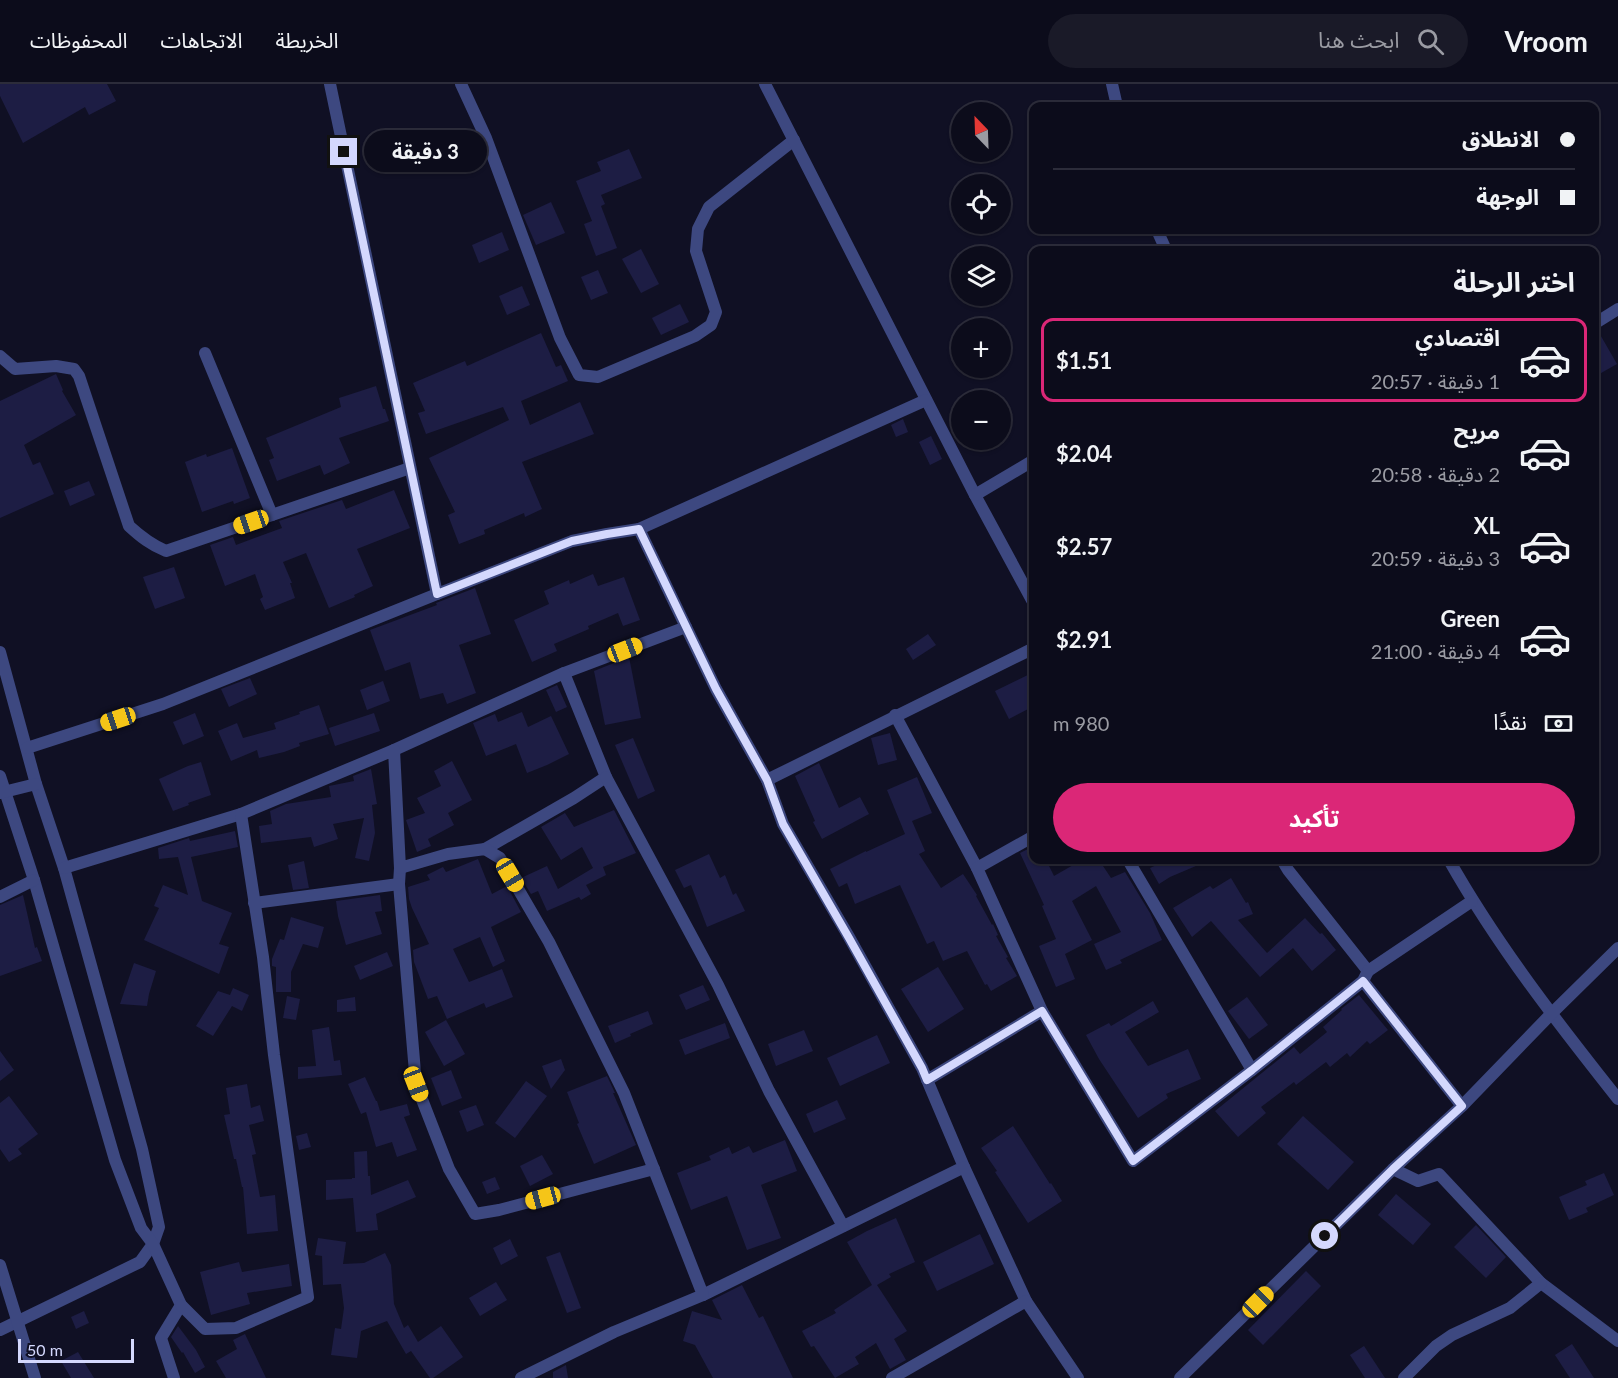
<!DOCTYPE html>
<html lang="ar">
<head>
<meta charset="utf-8">
<style>
	:root { --surface:#0c0c1b; --page:#1a1a28; --text:#f1f3f6; --muted:#9a9ba3; --line:#2c2c3a; --accent:#db2777 }
	body { margin:0; font-family:Lato,"Noto Sans Arabic",sans-serif; background:var(--page); color:var(--text); direction:rtl; height:100vh; display:flex; flex-direction:column; font-size:22px; white-space:nowrap }
	* { box-sizing:border-box; margin:0 }
	p { font-size:20px; color:var(--muted) }
	.icon { flex:none; width:33px; height:33px; fill:none; stroke:currentColor; stroke-width:2; stroke-linecap:round; stroke-linejoin:round }
	.map { position:relative; flex:1; overflow:hidden; direction:ltr }
	.sheet { position:absolute; left:1029px; top:162px; width:570px; height:618px; display:flex; flex-direction:column; background:var(--surface); border-radius:12px; box-shadow:0 2px 4px #0004,0 0 0 2px var(--line); direction:rtl }
	.sheet>* { flex:none }
	.hud { position:absolute; left:1029px; top:18px; width:570px; height:132px; border-radius:12px; box-shadow:0 2px 4px #0004,0 0 0 2px var(--line); direction:rtl; display:grid; align-content:center; height:132px; padding:0 24px; background:var(--surface) }
	.needle { width:39px; rotate:337deg }
	.controls { position:absolute; left:951px; top:18px; display:grid; gap:12px }
	.controls a { display:grid; place-items:center; width:60px; height:60px; border-radius:50%; background:var(--surface); box-shadow:0 2px 4px #0004,0 0 0 2px var(--line); font-size:30px }
	.scale { position:absolute; left:18px; bottom:15px; width:116px; box-sizing:border-box; padding-left:6px; border:3px solid #d4d8fd; border-top:0; font-size:16px; line-height:21px; white-space:nowrap; color:#d4d8fd; -webkit-text-stroke:4px #101024; paint-order:stroke }
	.end { position:absolute; width:27px; height:27px; margin:-14px; border:8px solid #d4d8fd; background:#111; box-shadow:0 0 0 3px #111 }
	.from { border-radius:50% }
	.bubble { position:absolute; height:42px; border-radius:21px; background:var(--surface); box-shadow:0 2px 4px #0004,0 0 0 2px var(--line); font-size:20px; font-weight:700; line-height:42px; text-align:center; direction:rtl }
	.car { position:absolute; width:18px; height:36px; margin:-18px -9px; border-radius:8px; box-shadow:0 0 4px 2px #0007; background:linear-gradient(#f5c518 24%,#345 0 40%,#f5c518 0 76%,#345 0 86%,#f5c518 0) }
	.hud b { display:flex; align-items:center; gap:21px; height:57px; font-size:22px }
	.hud b+b { border-top:2px solid var(--line) }
	.hud i { width:15px; height:15px; background:var(--text) }
	ul { padding:0; list-style:none }
	li { display:flex; align-items:center; gap:18px; height:84px; margin:0 12px 9px; padding:0 12px; border:3px solid transparent; border-radius:12px }
	li div { flex:1 }
	li b { display:block; font-size:22px }
	li em { font-style:normal; font-weight:700 }
	li.on { border-color:var(--accent) }
	li>.icon { width:54px; height:54px; stroke-width:1.5 }
	h2 { padding:0 24px; font-size:27px; line-height:72px }
	.pay { display:flex; align-items:center; gap:15px; height:66px; padding:0 24px; font-size:22px }
	.pay p { margin-inline-start:auto }
	.primary-button { display:flex; gap:12px; margin-top:auto; padding:12px 24px }
	.primary-button a { flex:1; height:69px; border-radius:36px; background:var(--accent); color:#fff; font-size:24px; font-weight:700; line-height:69px; text-align:center }
	header { display:flex; align-items:center; gap:36px; box-sizing:border-box; height:84px; padding:0 30px; background:var(--surface); border-bottom:2px solid var(--line) }
	header strong { font-size:28px }
	nav { display:flex; gap:33px; margin-inline-start:auto; font-size:21px }
	.search { width:420px; height:54px; background:var(--page); display:flex; align-items:center; gap:15px; box-sizing:border-box; padding:0 21px; border-radius:33px; color:var(--muted); font-size:22px }
	.map>svg:first-child { display:block }
	.building { fill:#1d1d44 }
	.lines { fill:none; stroke-linecap:round; stroke-linejoin:round }
	.street { stroke:#3d4880; stroke-width:12 }
	.route { stroke:#d4d8fd; stroke-width:8 }
</style>
</head>
<body>
<header>
<strong>Vroom</strong>
<div class="search"><svg class="icon" aria-label="search" viewBox="0 0 24 24"><circle cx="10" cy="10" r="6"/><path d="M15 15l6 6"/></svg>ابحث هنا</div>
<nav><a>الخريطة</a><a>الاتجاهات</a><a>المحفوظات</a></nav>
</header>
<div class="map">
<svg width="1618" height="1294" viewBox="0 0 1618 1294">
	<rect width="100%" height="100%" fill="#101024"/>
	<!-- building -->
	<g class="building">
		<path d="M0 0H107L116 17 89 31 85 23 23 59 0 12Z"/>
		<path d="M629 65 642 94 601 111 605 120 601 122 617 164 596 172 584 140 592 137 576 97 601 87 597 78Z"/>
		<path d="M551 118 565 149 536 161 523 131Z"/>
		<path d="M502 148 509 166 479 179 472 161Z"/>
		<path d="M641 165 659 200 641 209 622 175Z"/>
		<path d="M598 186 608 209 591 216 581 193Z"/>
		<path d="M522 202 530 221 507 231 499 212Z"/>
		<path d="M680 220 689 238 661 251 652 234Z"/>
		<path d="M1598 247 1617 280 1594 293V248Z"/>
		<path d="M541 249 556 283 561 281 568 297 521 317 530 341 580 318 594 350 522 378 542 425 525 433 524 429 484 446 485 450 459 460 448 431 455 428 429 374 509 336 503 323 426 350 418 329 425 327 413 299 465 277 467 282Z"/>
		<path d="M56 290 63 306 62 307 76 331 24 361 33 381 40 378 54 410 0 434V317Z"/>
		<path d="M376 302 383 325H385L389 337 339 354 350 379 324 391 320 381 277 397 269 376 274 374 266 354 341 323 339 314Z"/>
		<path d="M903 335 908 348 896 353 891 341Z"/>
		<path d="M931 352 942 375 930 381 919 358Z"/>
		<path d="M232 364 250 414 234 420 233 417 202 428 185 378 206 370 207 373Z"/>
		<path d="M89 397 95 411 70 422 64 407Z"/>
		<path d="M394 406 410 444 357 465 373 502 354 511 355 513 329 524 306 469 283 478 292 499H290L295 514 265 526 260 515 263 513 255 490 225 502 210 461 233 453 236 461 282 444 279 437 342 416 346 425Z"/>
		<path d="M174 483 185 514 155 525 143 493Z"/>
		<path d="M593 490 598 502 624 493 640 536 623 542 618 529 588 542 589 545 554 560 557 567 532 578 514 536 549 520 544 507 569 496 570 500Z"/>
		<path d="M475 504 491 550 459 561 476 609 447 620 443 609 420 615 410 578 385 587 370 546 437 521 436 519Z"/>
		<path d="M928 550 936 561 913 576 906 565Z"/>
		<path d="M629 573 641 634 605 641 594 587Z"/>
		<path d="M1034 588V622L1009 635 995 607Z"/>
		<path d="M250 594 257 610 229 623 221 605Z"/>
		<path d="M383 597 390 617 367 626 360 606Z"/>
		<path d="M557 601 567 623 556 628 546 606Z"/>
		<path d="M319 621 329 650 299 659 300 662 284 668 259 674 257 666 231 677 218 647 237 639 243 654 276 645 274 639 300 630 299 628Z"/>
		<path d="M522 628 528 643 551 632 569 670 547 681 527 689 516 660 486 672 473 639 495 630 498 638Z"/>
		<path d="M195 629 204 652 183 661 173 638Z"/>
		<path d="M374 629 380 647 335 662 329 644Z"/>
		<path d="M890 649 897 676 878 681 871 654Z"/>
		<path d="M633 654 655 707 638 715 615 661Z"/>
		<path d="M452 677 472 716 448 729 454 741 428 755 431 762 417 768 406 736 425 729 417 714 441 702 434 687Z"/>
		<path d="M201 678 211 711 188 719 189 721 173 727 159 695 188 682Z"/>
		<path d="M819 679 839 724 860 713 869 730 822 755 813 738 815 737 795 692Z"/>
		<path d="M371 685 377 720 372 721 375 749 369 777 355 774 364 734 333 740 338 755 314 763 311 753 261 759 259 742 272 740 270 727 286 720 331 713 329 702 354 697 353 692Z"/>
		<path d="M917 693 932 729 912 737 925 767 919 770 941 804 963 790 977 811 976 812 992 841 993 840 998 851 996 852 1008 873 1006 874 1017 892 991 907 987 900 985 901 967 867 943 877 934 857 927 860 900 801 855 820 847 799 839 803 830 785 866 767V768L905 750 887 706Z"/>
		<path d="M614 726 636 769 603 783 606 791 586 801 591 810 581 816 579 813 547 827 538 807 531 810 521 794 547 782 558 805 593 784 582 763 561 776 541 743 565 729 574 743Z"/>
		<path d="M235 747 238 763 191 773 202 817 232 829 219 860 229 863 219 890 144 856 159 824 154 822 163 801 188 811 178 773 159 775 158 764 189 754 190 757Z"/>
		<path d="M1034 762V776H1046L1054 792 1082 776H1099L1111 794 1125 788 1150 829 1162 856 1120 876 1122 879 1106 886 1094 860 1121 848 1096 802 1072 817 1092 856 1065 870 1075 895 1056 903 1039 862 1056 855 1042 822 1044 821 1020 769Z"/>
		<path d="M709 770 720 794 725 791 733 811 736 809 745 827 707 843 691 801 684 804 675 786Z"/>
		<path d="M478 775 492 810 507 802 521 828 491 843 505 877 493 883 480 853 453 865 469 898 502 885 513 913 486 924 484 919 447 935 437 912 428 915 414 878 413 866 429 860 412 824 409 815 408 803 430 796 427 791 443 783 446 788Z"/>
		<path d="M1167 776H1210L1170 793 1159 800 1150 784Z"/>
		<path d="M304 777 309 804 293 806 288 781Z"/>
		<path d="M1231 794 1246 819 1248 818 1253 830 1238 836 1267 869 1305 834 1320 850 1322 849 1336 866 1312 887 1293 864 1260 893 1211 837 1192 853 1173 824 1210 802 1213 805Z"/>
		<path d="M23 811 35 864 37 863 42 877 0 892V821Z"/>
		<path d="M380 811 382 827 375 828 382 850 346 861 338 832 336 817Z"/>
		<path d="M291 833 324 843 318 864 303 860 291 888V908H276V883L272 882V875L280 855 284 856Z"/>
		<path d="M387 868 393 882 360 896 354 882Z"/>
		<path d="M134 879 156 887 149 910 147 922 120 920Z"/>
		<path d="M938 883 964 925 928 948 901 905Z"/>
		<path d="M703 901 710 916 686 926 679 911Z"/>
		<path d="M233 904 249 911 242 927 232 922 213 952 196 942 218 907 230 911Z"/>
		<path d="M1359 911 1388 946 1370 960 1367 957 1350 973 1347 969 1330 983 1326 978 1296 1001 1294 998 1261 1023 1266 1029 1238 1053 1215 1027 1294 963 1300 970 1327 948 1323 943 1342 926 1341 925Z"/>
		<path d="M287 912 300 915 296 936 283 934Z"/>
		<path d="M355 913 356 927 337 928V916Z"/>
		<path d="M1247 913 1268 941 1249 955 1228 927Z"/>
		<path d="M1153 917 1159 928 1125 948 1148 982 1188 965 1201 995 1166 1010 1168 1014 1138 1034 1099 975 1086 951 1109 939 1111 942Z"/>
		<path d="M648 927 653 940 630 950 631 952 615 959 608 942Z"/>
		<path d="M446 936 465 970 444 982 425 948Z"/>
		<path d="M725 939 730 954 685 971 679 956Z"/>
		<path d="M329 943 334 977 340 976 342 991 298 995V983L316 982 312 946Z"/>
		<path d="M804 946 813 967 776 982 768 960Z"/>
		<path d="M877 951 890 979 840 1002 827 974Z"/>
		<path d="M0 967 14 986 0 997Z"/>
		<path d="M561 975 565 986 551 1005 542 982Z"/>
		<path d="M451 986 462 1014 442 1022 431 994Z"/>
		<path d="M607 992 615 1009H613L636 1061 594 1080 577 1040 579 1039 567 1008Z"/>
		<path d="M365 993 376 1017H377L380 1027 407 1020 410 1031 404 1033 417 1066 397 1073 392 1058 376 1063 366 1028 361 1030 348 1000Z"/>
		<path d="M526 997 547 1012 515 1054 495 1039Z"/>
		<path d="M247 1000 251 1024 260 1021 264 1037 249 1041 256 1070 252 1071 260 1113 275 1111 278 1147 247 1150 243 1103H242L236 1075H234L224 1031 230 1030 226 1004Z"/>
		<path d="M9 1012 38 1050 18 1065 22 1070 9 1078 0 1065V1019Z"/>
		<path d="M837 1016 846 1035 814 1049 806 1030Z"/>
		<path d="M476 1021 484 1041 467 1048 459 1027Z"/>
		<path d="M1303 1032 1354 1078 1328 1106 1277 1060Z"/>
		<path d="M1013 1042 1050 1100 1051 1099 1062 1117 1028 1139 995 1088 997 1087 981 1064Z"/>
		<path d="M307 1049 311 1063 299 1066 296 1052Z"/>
		<path d="M785 1056 797 1087 761 1101 781 1154 747 1166 727 1112 691 1126 677 1089 711 1076 709 1072 729 1063 732 1070 749 1062 753 1069Z"/>
		<path d="M367 1067 368 1092H370L371 1111 408 1096 416 1113 376 1130 378 1146 356 1148 353 1114 326 1116V1096L352 1095V1094H355L354 1068Z"/>
		<path d="M542 1071 553 1090 530 1102 520 1082Z"/>
		<path d="M1604 1089 1614 1111 1586 1124 1588 1128 1569 1136 1559 1113 1587 1101 1585 1097Z"/>
		<path d="M495 1093 500 1105 487 1110 482 1098Z"/>
		<path d="M1396 1110 1431 1140 1413 1161 1378 1131Z"/>
		<path d="M896 1134 915 1178 889 1190 891 1193 877 1201 907 1247 894 1255 906 1276 890 1285 876 1259 855 1273 859 1280 835 1294 814 1262 811 1263 802 1247 836 1229 834 1226 872 1201 847 1158 867 1147Z"/>
		<path d="M1476 1141 1506 1173 1486 1194 1454 1163Z"/>
		<path d="M980 1150 994 1180 937 1207 923 1178Z"/>
		<path d="M318 1154 346 1158 343 1180 364 1179 385 1169 391 1181 394 1220 404 1244 408 1241 418 1258 441 1242 463 1273 433 1294H430L411 1267 406 1270 387 1237 361 1247 357 1274 331 1271 335 1244 341 1245 344 1224 341 1200 323 1201 322 1172 315 1171Z"/>
		<path d="M510 1155 518 1172 501 1181 493 1164Z"/>
		<path d="M560 1168 581 1224 567 1229 546 1173Z"/>
		<path d="M239 1178 242 1188 289 1180 292 1202 247 1209 250 1220 211 1231 200 1188Z"/>
		<path d="M1306 1187 1321 1202 1263 1261 1248 1246Z"/>
		<path d="M496 1198 507 1216 480 1232 469 1214Z"/>
		<path d="M742 1201 759 1234 763 1232 793 1294H713L695 1261 683 1257 692 1227 722 1236 712 1216Z"/>
		<path d="M84 1227 89 1239 76 1245 71 1233Z"/>
		<path d="M178 1242 196 1266 205 1283 195 1289 183 1268 182 1269 171 1253Z"/>
		<path d="M245 1250 266 1294H226L216 1277 237 1265 233 1256Z"/>
		<path d="M1572 1260 1594 1294H1570L1555 1271Z"/>
		<path d="M1364 1262 1385 1294H1365L1350 1271Z"/>
		<path d="M78 1268 94 1294H71L61 1277Z"/>
		<path d="M566 1281 568 1294H553V1288Z"/>
	</g>
	<g class="lines">
		<!-- street -->
		<g class="street">
			<path d="M330 0 437 510"/>
			<path d="M461 0 486 54 560 254 579 291 598 293 695 252 711 241 716 228 696 167 698 145 709 123 794 56"/>
			<path d="M765 0 975 411 1034 520"/>
			<path d="M1112 0 1117 22"/>
			<path d="M1157 146 1166 166"/>
			<path d="M1594 240 1618 225"/>
			<path d="M205 269 272 431"/>
			<path d="M0 272 15 285 56 282 74 285 79 292 129 442C141 453 151 461 166 467L410 384"/>
			<path d="M975 411 1034 376"/>
			<path d="M639 445 926 316"/>
			<path d="M0 568 36 700 64 784 142 1065 159 1143 153 1160 140 1178 0 1246"/>
			<path d="M564 589 686 543 716 605 767 696 783 740 849 853 922 984 964 1083 703 1211"/>
			<path d="M895 631 977 784"/>
			<path d="M27 664 163 620 437 510 572 457 607 450 639 445 686 543"/>
			<path d="M394 666 564 589 606 693 574 714 485 765"/>
			<path d="M0 692 34 796 115 1076 141 1144 153 1160 181 1221 161 1254 174 1294"/>
			<path d="M606 693 718 901 769 1007 843 1142"/>
			<path d="M767 696 1034 564"/>
			<path d="M0 709 36 700"/>
			<path d="M1128 776 1252 986 1363 897 1368 887 1288 786 1282 776"/>
			<path d="M1449 776C1497 861 1557 938 1618 1015"/>
			<path d="M64 784 241 730"/>
			<path d="M400 784 399 800 416 1000 449 1085 475 1130 499 1126 654 1085"/>
			<path d="M0 813 34 796"/>
			<path d="M254 819 399 800"/>
			<path d="M1368 887 1472 817"/>
			<path d="M1363 897 1462 1022"/>
			<path d="M1042 927 1133 1077 1252 986"/>
			<path d="M927 996 1042 927 977 784 1034 752"/>
			<path d="M964 1083 1026 1217"/>
			<path d="M1393 1085 1418 1097 1439 1090 1541 1199 1618 1257"/>
			<path d="M0 1181 35 1294"/>
			<path d="M181 1221 205 1245 236 1244 308 1213 274 971 263 873 241 730 394 666 400 784 448 770 485 765 500 774 549 858 624 1009 703 1211 614 1248 521 1294"/>
			<path d="M892 1294 1026 1217 1078 1294"/>
			<path d="M1180 1294 1393 1085 1462 1022 1551 930 1618 864"/>
			<path d="M1404 1294 1436 1262 1452 1251 1510 1224 1541 1199"/>
		</g>
	</g>
	<g class="lines">
		<!-- route -->
		<path class="route" d="M344 68 437 510 572 457 607 450 639 445 716 605 767 696 783 740 849 854 922 984 927 996 1042 927 1133 1077 1252 986 1363 897 1462 1022 1393 1085 1325 1152"/>
	</g>
</svg>
<div class="controls">
<a><svg class="needle" viewBox="-14 -14 28 28"><path d="M0-13l5 13h-10z" fill="#e53935"/><path d="M0 13l5-13h-10z" fill="#9a9ba3"/></svg></a>
<a><svg class="icon" aria-label="locate" viewBox="0 0 24 24"><circle cx="12" cy="12" r="6"/><path d="M12 2v4M12 18v4M2 12h4M18 12h4"/></svg></a>
<a><svg class="icon" aria-label="layers" viewBox="0 0 24 24"><path d="M12 4l9 5-9 5-9-5zM3 14l9 5 9-5"/></svg></a>
<a>+</a>
<a>−</a>
</div>
<div class="scale">50 m</div>
<i class="end from" style="left:1325px;top:1152px"></i>
<i class="end" style="left:344px;top:68px"></i>
<div class="bubble" style="left:364px;top:46px;width:123px">3 دقيقة</div>
<i class="car" style="left:251px;top:438px;rotate:251deg"></i>
<i class="car" style="left:625px;top:566px;rotate:69deg"></i>
<i class="car" style="left:118px;top:635px;rotate:252deg"></i>
<i class="car" style="left:510px;top:791px;rotate:149deg"></i>
<i class="car" style="left:416px;top:1000px;rotate:159deg"></i>
<i class="car" style="left:543px;top:1114px;rotate:255deg"></i>
<i class="car" style="left:1258px;top:1218px;rotate:45deg"></i>
<div class="hud">
<b><i class="from"></i>الانطلاق</b>
<b><i></i>الوجهة</b>
</div>
<section class="sheet">
<h2>اختر الرحلة</h2>
<ul>
<li class="on"><svg class="icon" aria-label="car" viewBox="0 0 24 24"><path d="M5 17H2v-5l4-1 3-4h7l3 4 3 1v5h-3M9 17h6M6 11h13"/><circle cx="7" cy="17" r="2"/><circle cx="17" cy="17" r="2"/></svg><div><b>اقتصادي</b><p>1 دقيقة · 20:57</p></div><em>$1.51</em></li>
<li><svg class="icon" aria-label="car" viewBox="0 0 24 24"><path d="M5 17H2v-5l4-1 3-4h7l3 4 3 1v5h-3M9 17h6M6 11h13"/><circle cx="7" cy="17" r="2"/><circle cx="17" cy="17" r="2"/></svg><div><b>مريح</b><p>2 دقيقة · 20:58</p></div><em>$2.04</em></li>
<li><svg class="icon" aria-label="car" viewBox="0 0 24 24"><path d="M5 17H2v-5l4-1 3-4h7l3 4 3 1v5h-3M9 17h6M6 11h13"/><circle cx="7" cy="17" r="2"/><circle cx="17" cy="17" r="2"/></svg><div><b>XL</b><p>3 دقيقة · 20:59</p></div><em>$2.57</em></li>
<li><svg class="icon" aria-label="car" viewBox="0 0 24 24"><path d="M5 17H2v-5l4-1 3-4h7l3 4 3 1v5h-3M9 17h6M6 11h13"/><circle cx="7" cy="17" r="2"/><circle cx="17" cy="17" r="2"/></svg><div><b>Green</b><p>4 دقيقة · 21:00</p></div><em>$2.91</em></li>
</ul>
<div class="pay"><svg class="icon" aria-label="cash" viewBox="0 0 24 24"><path d="M3 7h18v10H3z"/><circle cx="12" cy="12" r="2"/></svg>نقدًا<p>980 m</p></div>
<div class="primary-button"><a>تأكيد</a></div>
</section>
</div>
</body>
</html>
